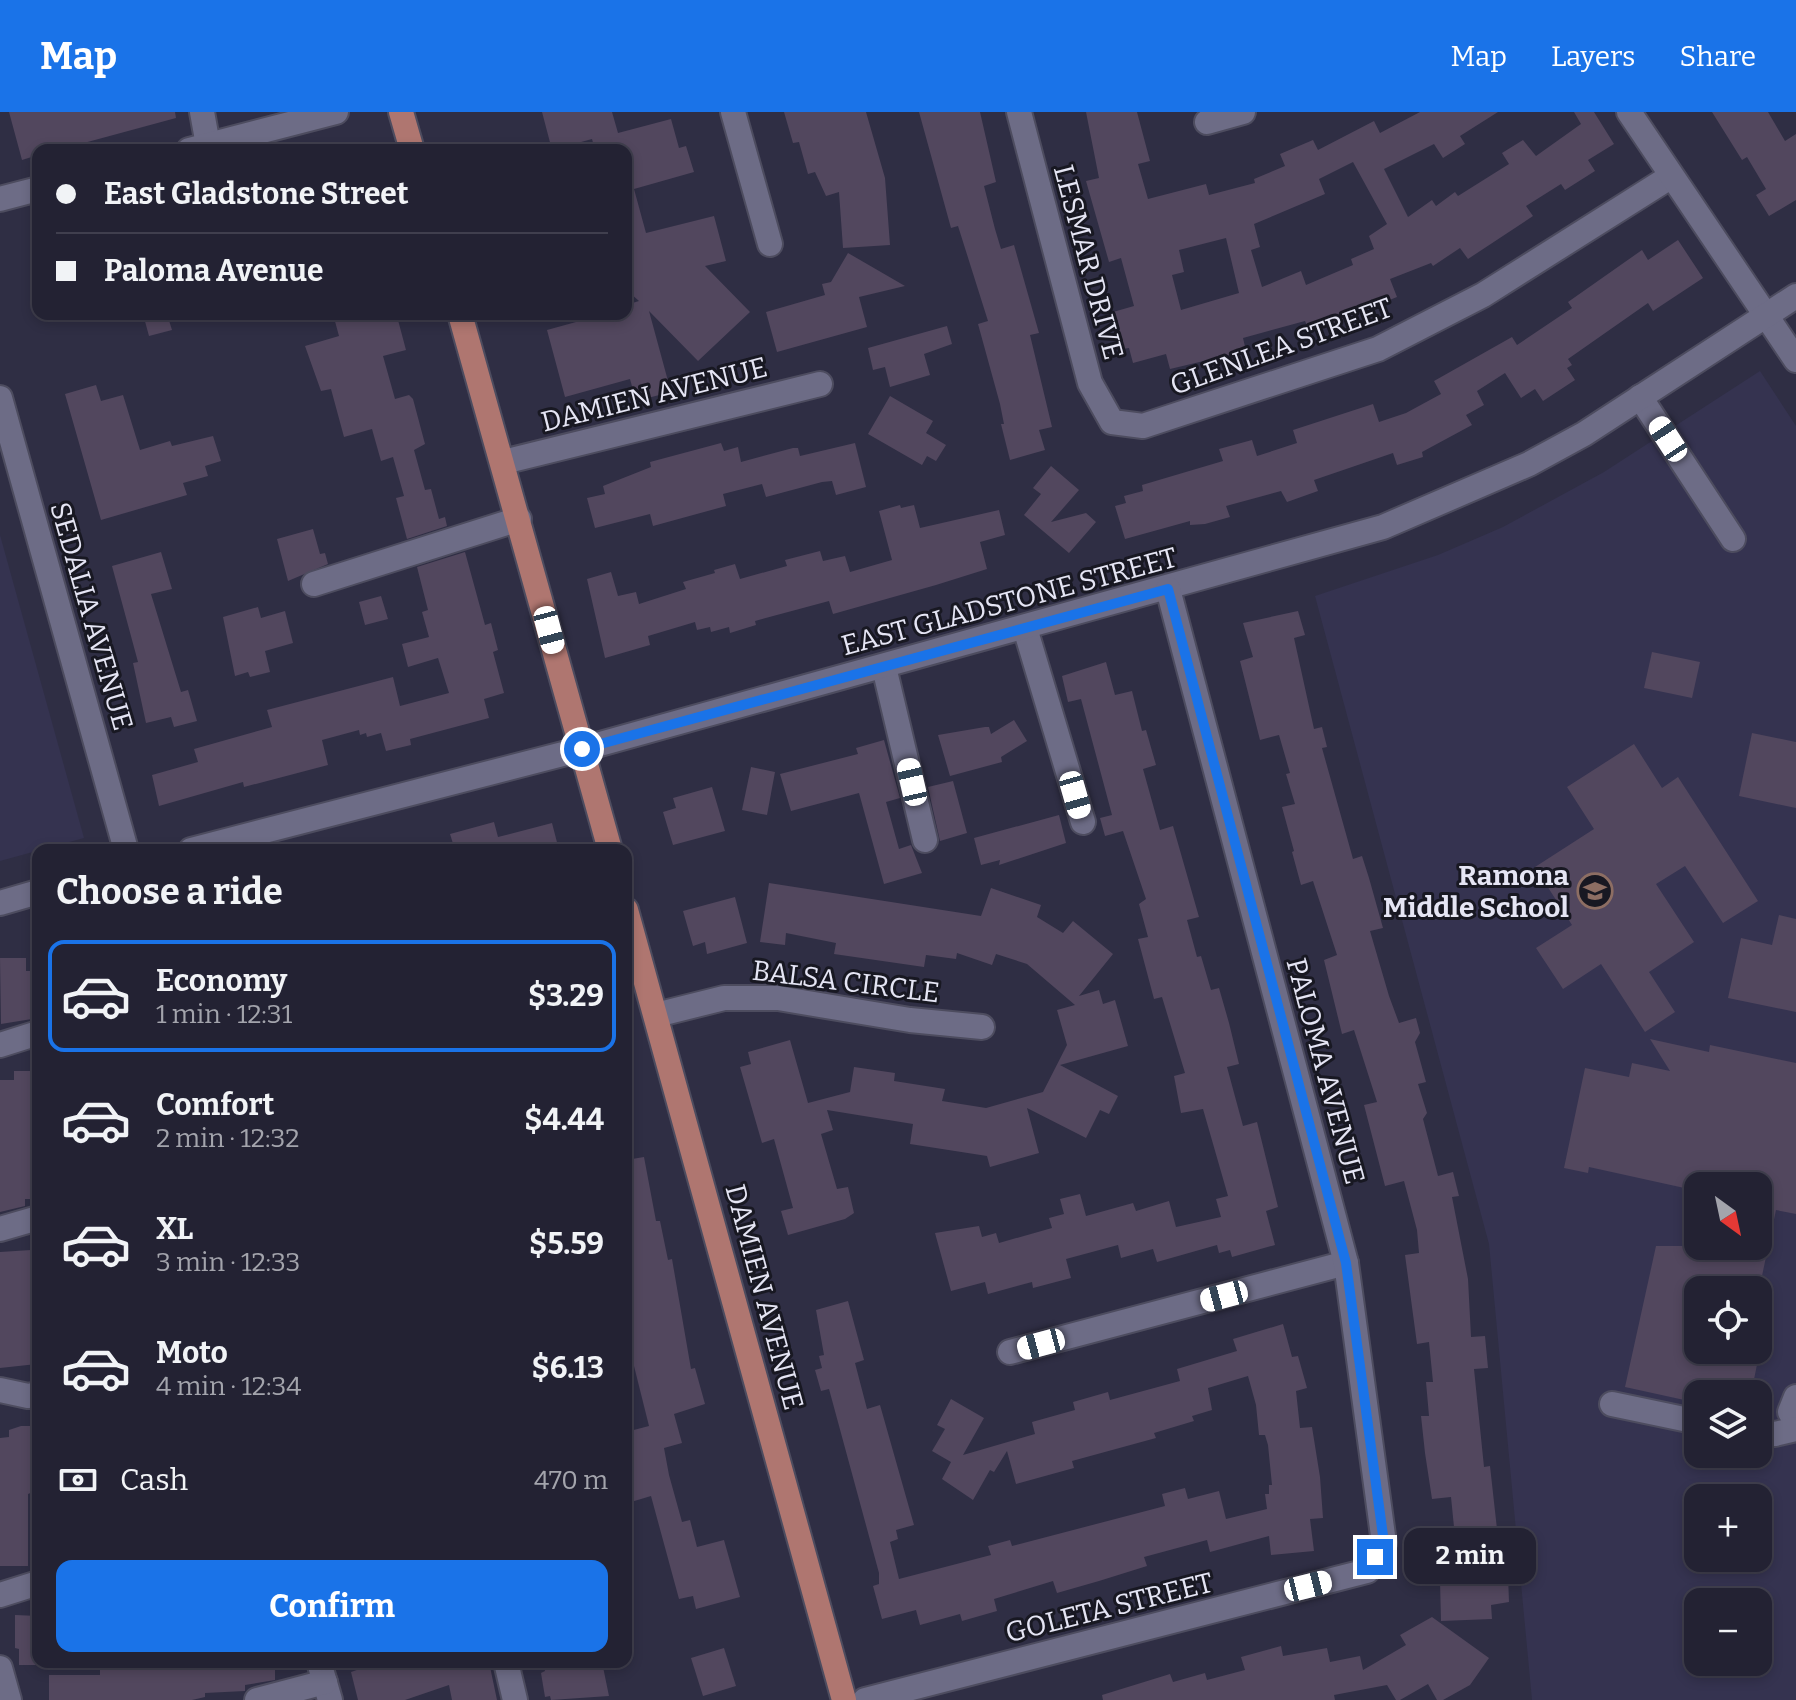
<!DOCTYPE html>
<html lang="en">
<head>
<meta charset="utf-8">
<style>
	:root { --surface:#232233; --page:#2b2a3b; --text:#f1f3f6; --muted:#a3a4ac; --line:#403f4e; --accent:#1a73e8 }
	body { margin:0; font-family:Bitter,serif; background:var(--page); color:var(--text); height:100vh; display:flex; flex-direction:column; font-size:30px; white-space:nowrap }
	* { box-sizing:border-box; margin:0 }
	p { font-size:26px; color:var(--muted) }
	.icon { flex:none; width:44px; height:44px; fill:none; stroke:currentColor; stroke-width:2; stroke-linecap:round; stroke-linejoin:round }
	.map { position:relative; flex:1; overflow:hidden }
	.sheet { position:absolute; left:32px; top:732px; width:600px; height:824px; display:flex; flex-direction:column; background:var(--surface); border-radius:16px; box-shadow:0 4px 12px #0003,0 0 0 2px var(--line) }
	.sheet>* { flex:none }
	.banner { position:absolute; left:32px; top:32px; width:600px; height:176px; border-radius:16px; box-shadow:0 4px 12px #0003,0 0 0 2px var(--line); display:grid; align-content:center; height:176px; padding:0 24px; background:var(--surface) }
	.needle { width:52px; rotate:147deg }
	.buttons { position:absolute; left:1684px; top:1060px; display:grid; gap:16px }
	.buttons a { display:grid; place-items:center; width:88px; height:88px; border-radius:16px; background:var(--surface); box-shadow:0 4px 12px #0003,0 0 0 2px var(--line); font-size:40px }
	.end { position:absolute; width:36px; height:36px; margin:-18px; border:10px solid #1a73e8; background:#fff; box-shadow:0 0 0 4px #fff }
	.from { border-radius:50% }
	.bubble { position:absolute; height:56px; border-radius:16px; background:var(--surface); box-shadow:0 4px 12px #0003,0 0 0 2px var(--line); font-size:26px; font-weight:700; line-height:56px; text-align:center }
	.car { position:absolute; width:24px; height:48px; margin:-24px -12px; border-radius:10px; box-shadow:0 0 6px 2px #0007; background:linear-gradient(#fff 24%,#345 0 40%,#fff 0 76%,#345 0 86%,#fff 0) }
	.banner b { display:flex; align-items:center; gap:28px; height:76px; font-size:30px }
	.banner b+b { border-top:2px solid var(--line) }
	.banner i { width:20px; height:20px; background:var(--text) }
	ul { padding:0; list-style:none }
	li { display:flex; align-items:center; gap:24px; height:112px; margin:0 16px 12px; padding:0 8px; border:4px solid transparent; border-radius:16px }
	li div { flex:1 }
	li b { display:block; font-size:30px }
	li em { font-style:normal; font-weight:700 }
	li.on { border-color:var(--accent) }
	li>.icon { width:72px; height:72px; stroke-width:1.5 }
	h2 { padding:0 24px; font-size:36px; line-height:96px }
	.pay { display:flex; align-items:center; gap:20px; height:88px; padding:0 24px; font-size:30px }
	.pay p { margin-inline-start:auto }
	.action { display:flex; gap:16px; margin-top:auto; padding:16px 24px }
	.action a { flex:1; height:92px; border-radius:16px; background:var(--accent); color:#fff; font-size:32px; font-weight:700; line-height:92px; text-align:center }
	header { display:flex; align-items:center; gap:48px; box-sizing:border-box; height:112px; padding:0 40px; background:var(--accent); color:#fff }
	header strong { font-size:38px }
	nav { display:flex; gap:44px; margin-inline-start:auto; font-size:28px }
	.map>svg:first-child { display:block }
	.built { fill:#353350; fill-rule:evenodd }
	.building { fill:#52475e; fill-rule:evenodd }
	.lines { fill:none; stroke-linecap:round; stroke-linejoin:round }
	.minor-casing { stroke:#4d4c5f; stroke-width:28 }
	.major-casing { stroke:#4d4c5f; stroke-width:28 }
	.minor { stroke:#6d6c86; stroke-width:24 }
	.major { stroke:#af7670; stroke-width:24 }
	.route { stroke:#1a73e8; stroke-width:10 }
	.labels { text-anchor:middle; stroke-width:6; stroke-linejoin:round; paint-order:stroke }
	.street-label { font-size:28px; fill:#e5e5f4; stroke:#181822 }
	.poi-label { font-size:28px; font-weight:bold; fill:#e5e5f4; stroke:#181822; text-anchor:end }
</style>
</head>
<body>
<header>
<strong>Map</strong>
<nav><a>Map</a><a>Layers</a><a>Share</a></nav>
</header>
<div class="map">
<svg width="1796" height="1588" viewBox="0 0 1796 1588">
	<rect width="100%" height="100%" fill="#2f2e44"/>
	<!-- built -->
	<g class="built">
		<path d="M1760 259 1796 314V1588H1532L1489 1132 1315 484 1438 443 1503 415 1604 360ZM1698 1074H1758V1134H1698ZM1698 1178H1758V1238H1698ZM1698 1282H1758V1342H1698ZM1698 1386H1758V1446H1698ZM1698 1490H1758V1550H1698Z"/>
		<path d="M0 423 84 726 0 749Z"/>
	</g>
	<!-- building -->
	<g class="building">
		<path d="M9 0H175L176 6 58 38H38V43L22 48Z"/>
		<path d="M542 0H612L618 21 671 7 679 36 686 34 694 60 634 77 646 121 714 104 726 149 705 154 750 200 698 249 649 199 671 280 636 289 630 267 565 285 547 218 605 202H626V193L639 189 630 181 626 165V69L631 68 626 38 621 34 595 38 592 27 552 38Z"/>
		<path d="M784 0H866L885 66 890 133 843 136 839 80 826 84 815 60 808 62 799 30 793 31Z"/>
		<path d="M919 0H980L996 70 984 74 995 117 1001 137 1014 133 1039 221 1030 223 1052 315 1039 318 1045 338 1010 348 1001 312H1004L1000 292 978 212 988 209 958 114 951 116Z"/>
		<path d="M1086 0H1137L1150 49 1138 52 1148 87 1206 72 1209 83 1255 71 1254 67 1285 54 1280 42 1313 28 1318 38 1374 9 1380 21 1420 0H1498L1460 24 1465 32 1443 46 1434 32 1384 57 1408 105 1432 88 1436 94 1455 80 1458 84 1509 52 1502 41 1523 28 1536 44 1581 12 1574 0H1594L1614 32 1588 48 1595 59 1565 78 1561 72 1526 94 1533 104 1468 147 1460 136 1433 154 1431 151 1390 167 1397 185 1310 220 1305 209 1243 226 1246 239 1170 257 1166 242 1133 251 1129 236 1123 237 1113 200 1134 194 1121 146 1109 150 1086 69 1099 66ZM1353 50 1387 112 1369 124 1374 137 1351 147 1353 153 1306 173 1301 159 1262 175 1251 138 1260 135 1254 112 1325 82 1319 67ZM1226 126 1239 181 1181 198 1172 163 1184 160 1179 138Z"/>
		<path d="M1712 0H1768L1785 29 1796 22V88L1769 104 1756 83 1766 77 1747 45 1742 48Z"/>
		<path d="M1678 128 1703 166 1653 199 1648 191 1568 247 1572 253 1567 256 1575 268 1543 289 1535 277 1521 286 1505 261 1477 279 1484 293 1466 303 1472 313 1422 340 1423 345 1397 353 1393 341 1314 368 1318 379 1287 390 1281 379 1226 394 1230 405 1205 412 1190 413V409L1125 427 1115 394 1126 391 1124 384 1143 379 1142 373 1223 349 1219 337 1252 328 1257 344 1297 331 1293 318 1373 292 1379 310 1406 301 1441 282 1434 269 1512 225 1517 233 1572 196 1568 190 1642 138 1648 148Z"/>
		<path d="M848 141 905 174 859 185 867 215 777 240 766 200 825 183 822 172 831 170Z"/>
		<path d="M143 202H167L172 218 149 224Z"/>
		<path d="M333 202H391L393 209 398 208 406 238 383 244 395 287 409 283 413 287 425 332 414 338 425 378 431 377 439 407 445 405 447 414 407 427 396 386 404 384 393 345 381 349 372 317 344 325 331 277 321 279 305 234 339 224Z"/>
		<path d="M947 214 952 232 924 242 930 263 890 275 885 255 873 258 868 236Z"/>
		<path d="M96 273 101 289 123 283 140 338 170 329 172 334 213 324 221 349 205 354 208 364 183 371 187 383 101 408 65 282Z"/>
		<path d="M890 284 933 309 926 321 946 333 936 349 927 344 922 353 868 322Z"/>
		<path d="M721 331 724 339 738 335 741 350 793 336H798L800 344 855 331 866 375 836 383 832 369 822 370 766 385 762 372 723 382 726 394 653 414 650 402 595 416 587 386 605 382 603 374 651 355 650 350Z"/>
		<path d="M1051 354 1079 378 1051 410 1086 401 1096 410 1069 441 1024 403 1041 382 1033 376Z"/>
		<path d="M900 393 901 396 914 393 920 416 999 398 1005 423 980 430 987 457 936 473 833 502 829 489 755 509 756 513 730 521 729 515 711 520 710 515 697 518 695 510 648 524 650 533 605 546 587 467 611 460 618 484 636 480 639 492 686 477 683 470 715 461 714 458 735 452 740 467 787 454 785 448 820 439 823 449 845 444 850 460 892 448 879 399Z"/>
		<path d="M313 417 320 442 325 441 328 452 288 469 277 427Z"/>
		<path d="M161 440 172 477 151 482 181 580 188 578 197 609 174 615 171 605 146 611 133 551 138 550 112 454Z"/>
		<path d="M465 440 485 513 491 511 498 538 493 540 504 581 484 587 489 606 410 627 411 633 386 639 381 621 367 625 366 621 360 623 359 618 322 628 328 653 244 675 243 670 159 694 152 663 198 650 194 637 272 615 267 598 393 565 400 594 449 581 438 546 408 555 402 532 429 525 422 500 428 498 417 455Z"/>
		<path d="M381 484 388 507 365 513 359 490Z"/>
		<path d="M258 495 261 506 285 499 293 531 265 539 270 560 250 565 248 560 235 564 223 505Z"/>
		<path d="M1298 499 1305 523 1294 526 1314 617 1322 615 1327 635 1322 636 1353 747 1362 744 1369 766 1383 816 1370 819 1389 884 1399 911 1416 906 1420 921 1415 930 1426 970 1418 972 1427 1001 1423 1007 1438 1064 1453 1060 1459 1084 1452 1085 1468 1167 1471 1225 1485 1224 1488 1256 1474 1257 1484 1355 1490 1354 1499 1435H1507L1509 1490 1491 1493 1492 1507 1441 1509 1440 1469H1453L1452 1435H1456L1451 1385 1432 1387 1425 1341 1421 1304H1429L1426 1270H1433L1429 1230 1417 1232 1405 1143 1419 1141 1417 1118 1404 1069 1385 1074 1364 993 1377 990 1354 918 1342 922 1324 848 1337 843 1313 769 1301 773 1292 740 1294 739 1282 695 1295 692 1286 662 1290 661 1279 623 1260 628 1240 549 1253 545 1243 511Z"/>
		<path d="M1652 540 1700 550 1692 586 1644 576Z"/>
		<path d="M1106 550 1115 583 1132 579 1142 619 1146 618 1156 653 1143 657 1160 718 1173 714 1199 805 1187 808 1197 845 1201 844 1211 878 1219 876 1229 911 1239 952 1227 955 1243 1014 1257 1010 1278 1095 1266 1099 1275 1133 1232 1145 1230 1138 1219 1141 1217 1133 1157 1150 1153 1137 1121 1146 1118 1133 1066 1147 1071 1166 1033 1176 1032 1170 988 1182 985 1170 951 1179 935 1121 979 1114 982 1125 996 1121 999 1131 1052 1116 1049 1106 1064 1102 1060 1087 1080 1082 1086 1104 1133 1091 1136 1099 1169 1089 1176 1115 1221 1105 1216 1087 1228 1084 1203 997 1181 1001 1174 964 1185 961 1162 885 1154 887 1138 827 1148 825 1139 792 1146 787 1123 719 1105 724 1100 706 1112 703 1081 587 1068 590 1062 564Z"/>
		<path d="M1014 608 1027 629 1001 645 1002 650 950 664 938 623 985 615H989L991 622Z"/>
		<path d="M1752 621 1796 630V696L1739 684Z"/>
		<path d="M884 628 900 686 886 690 899 737 911 733 922 761 884 772 859 681 791 699 780 662 858 642 856 636Z"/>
		<path d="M1634 632 1662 676 1678 665 1758 789 1723 811 1685 754 1656 772 1694 830 1649 860 1675 900 1645 920 1601 852 1563 877 1536 836 1572 813 1535 755 1594 717 1567 675Z"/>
		<path d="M751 655 775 660 767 703 742 698Z"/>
		<path d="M953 669 967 721 940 729 928 675Z"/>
		<path d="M712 675 725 719 673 733 663 700 676 696 673 686Z"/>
		<path d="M1059 703 1066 731 999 753 1000 748 981 753 974 726Z"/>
		<path d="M494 710 498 725 552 711 559 738H455L450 722Z"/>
		<path d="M769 771 981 804 991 776 1041 793 1037 805 1063 821 1073 809 1113 842 1079 884 1099 878 1103 892 1115 888 1128 934 1060 953 1118 984 1109 1002 1100 998 1086 1026 1027 996 1039 1041 990 1055 987 1044 910 1032 913 1012 827 998 833 1018 821 1022 837 1077 848 1075 854 1101 845 1107 788 1123 781 1099 793 1096 774 1027 762 1031 740 955 751 952 748 940 790 928 808 991 850 980 854 955 895 961 894 969 945 977 942 989 986 996 1043 980 1067 933 1057 898 1075 893 1027 852 996 842 992 853 957 841 956 847 926 843 924 855 834 842 836 831 786 821 785 833 760 830Z"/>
		<path d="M735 785 747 831 707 842 705 830 693 834 683 799Z"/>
		<path d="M1779 803 1796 807V900L1728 886 1741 826 1772 833Z"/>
		<path d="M0 846H26V859H37L38 906 1 912Z"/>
		<path d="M1650 927 1709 940 1710 933 1796 951V1102L1776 1098 1759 1178H1698V1238H1760L1751 1282H1698V1291L1625 1275 1656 1134H1758V1074H1698V1079L1589 1055 1588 1061 1564 1056 1585 956 1629 965 1632 951 1670 959Z"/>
		<path d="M14 959H38V1087H25V1094L0 1100V968H14Z"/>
		<path d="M644 1045 656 1109H660L668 1148 672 1147 691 1257 695 1256 705 1292 674 1302 682 1331 664 1336 669 1363 682 1410 690 1408 697 1435 724 1428 740 1485 696 1497 693 1484 679 1487 651 1384 631 1390 626 1371V1320L649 1314 631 1242 626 1204V1048Z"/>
		<path d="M31 1138V1143H38V1180H31V1226L35 1225 37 1252 0 1256V1140Z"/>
		<path d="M848 1189 864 1248 855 1251 867 1297 880 1293 914 1413 896 1418 898 1427 890 1430 899 1467 991 1443 988 1434 1010 1428 1012 1434 1165 1394 1162 1382 1185 1376 1188 1387 1219 1379 1226 1407 1267 1397 1265 1382H1269V1373H1272L1268 1333 1265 1323H1259L1256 1293 1248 1264 1208 1276 1212 1298 1192 1304 1194 1309 1154 1321 1156 1326 1072 1349 1074 1356 1016 1372 1007 1339 994 1360 990 1358 973 1388 942 1367 951 1350 932 1339 945 1317 937 1313 951 1287 984 1306 963 1343 1035 1322 1032 1310 1075 1298 1073 1290 1108 1280 1110 1288 1180 1269 1177 1257 1237 1239 1233 1227 1283 1212 1292 1245 1298 1244 1307 1276 1296 1279 1300 1316 1312 1315 1320 1365 1323 1406 1310 1407 1314 1439 1271 1443 1269 1424 1210 1440 1207 1428 1144 1445 1147 1454 1099 1469 1057 1481 1053 1469 994 1487 997 1499 962 1509 960 1502 920 1513 916 1498 882 1507 873 1474 879 1472V1461L829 1277 821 1279 815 1258 822 1256 819 1244 824 1243 816 1198Z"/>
		<path d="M21 1314H38V1378L28 1382V1454H0V1326L9 1325V1318Z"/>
		<path d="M15 1503 38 1504V1553H19V1537L15 1536Z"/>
		<path d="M1432 1505 1489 1546 1470 1573 1443 1588H1437L1428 1572 1400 1588H1396L1387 1573 1334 1583 1335 1588H1103L1102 1583 1170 1562 1173 1570 1205 1561 1207 1568 1245 1558 1241 1545 1281 1534 1283 1544 1327 1536 1330 1550 1360 1544 1363 1558 1406 1533 1400 1523Z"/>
		<path d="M724 1536 736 1574 703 1584 691 1546Z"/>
		<path d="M108 1550H275V1568L245 1573V1579L205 1581V1585L192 1588H49V1563H100V1551Z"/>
		<path d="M380 1550H489L497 1588H452L449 1573 405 1588H358L351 1560Z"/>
		<path d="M543 1550H602L609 1584 551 1588 550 1584 545 1585 541 1561 545 1559Z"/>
	</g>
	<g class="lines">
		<defs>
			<g id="minor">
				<path d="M202 0 208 33"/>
				<path d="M733 0 770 132"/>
				<path d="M1019 0 1090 271 1112 310 1143 314 1378 237 1483 183 1670 65"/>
				<path d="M1629 0 1796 248"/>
				<path d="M1207 10 1243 0"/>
				<path d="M189 38 336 0"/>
				<path d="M0 87 38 77"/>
				<path d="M1640 285 1733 427"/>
				<path d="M0 286 126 738"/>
				<path d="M503 350 820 272"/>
				<path d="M314 472 519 407"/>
				<path d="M1025 516 1083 710"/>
				<path d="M884 555 925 728"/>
				<path d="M191 738 582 637 1383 415 1529 352 1584 322 1796 184"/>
				<path d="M0 791 38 780"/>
				<path d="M656 903 724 886H778L910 908 982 915"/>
				<path d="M0 933 38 921"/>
				<path d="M0 1117 38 1106"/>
				<path d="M1010 1240 1346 1151"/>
				<path d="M0 1278 28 1284 38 1282"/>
				<path d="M1796 1285 1790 1300 1796 1310"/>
				<path d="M1612 1292 1698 1310"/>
				<path d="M1758 1321 1775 1322 1796 1317"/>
				<path d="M0 1483 38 1471"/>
				<path d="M319 1550 330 1588"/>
				<path d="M506 1550 515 1588"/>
				<path d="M0 1556 9 1588"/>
				<path d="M257 1588 325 1570"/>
				<path d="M865 1588 1367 1459 1384 1431 1346 1151 1168 477"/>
			</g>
			<g id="major">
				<path d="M401 0 412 38"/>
				<path d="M460 202 610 738"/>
				<path d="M626 798 844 1588"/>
			</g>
		</defs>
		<!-- minor casing -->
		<use href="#minor" class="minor-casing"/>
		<!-- major casing -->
		<use href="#major" class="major-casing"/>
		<!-- minor -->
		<use href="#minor" class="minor"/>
		<!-- major -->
		<use href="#major" class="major"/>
	</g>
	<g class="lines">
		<!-- route -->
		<path class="route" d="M582 637 1168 477 1346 1151 1384 1431 1375 1445"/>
	</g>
	<!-- icons -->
	<defs>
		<symbol id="school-ring" viewBox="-11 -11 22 22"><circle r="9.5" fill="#181822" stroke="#8d6e63" stroke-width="1.5"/><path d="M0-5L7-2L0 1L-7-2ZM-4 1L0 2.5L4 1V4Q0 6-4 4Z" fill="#8d6e63"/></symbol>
	</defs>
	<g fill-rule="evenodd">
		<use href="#school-ring" x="1575" y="759" width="40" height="40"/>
	</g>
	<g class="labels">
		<!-- street labels -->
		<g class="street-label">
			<text transform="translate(1089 150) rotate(75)" y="10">LESMAR DRIVE</text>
			<text transform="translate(1281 234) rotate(-20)" y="10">GLENLEA STREET</text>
			<text transform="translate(654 282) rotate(-14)" y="10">DAMIEN AVENUE</text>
			<text transform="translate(1009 489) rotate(-15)" y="10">EAST GLADSTONE STREET</text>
			<text transform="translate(92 504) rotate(74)" y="10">SEDALIA AVENUE</text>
			<text transform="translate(846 869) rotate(7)" y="10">BALSA CIRCLE</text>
			<text transform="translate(1326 959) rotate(75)" y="10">PALOMA AVENUE</text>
			<text transform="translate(765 1185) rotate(75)" y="10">DAMIEN AVENUE</text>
			<text transform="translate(1109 1495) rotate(-14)" y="10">GOLETA STREET</text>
		</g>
		<!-- poi labels -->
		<g class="poi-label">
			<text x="1569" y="773">Ramona<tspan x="1569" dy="32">Middle School</tspan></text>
		</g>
	</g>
</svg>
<div class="buttons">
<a><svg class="needle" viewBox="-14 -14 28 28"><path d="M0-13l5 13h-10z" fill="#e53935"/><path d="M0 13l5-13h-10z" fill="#a3a4ac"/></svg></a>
<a><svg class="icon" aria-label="locate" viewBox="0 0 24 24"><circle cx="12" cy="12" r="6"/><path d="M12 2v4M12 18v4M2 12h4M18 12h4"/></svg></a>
<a><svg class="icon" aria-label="layers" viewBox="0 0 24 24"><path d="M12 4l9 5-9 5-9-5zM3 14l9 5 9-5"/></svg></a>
<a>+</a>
<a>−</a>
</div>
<i class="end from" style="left:582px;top:637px"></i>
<i class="end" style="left:1375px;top:1445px"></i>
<div class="bubble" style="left:1404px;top:1416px;width:132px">2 min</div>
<i class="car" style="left:1668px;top:327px;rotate:327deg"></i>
<i class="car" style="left:549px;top:518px;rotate:165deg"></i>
<i class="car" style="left:912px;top:670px;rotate:347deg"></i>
<i class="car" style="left:1075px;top:683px;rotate:164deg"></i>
<i class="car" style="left:1224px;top:1184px;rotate:255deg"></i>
<i class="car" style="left:1041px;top:1232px;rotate:255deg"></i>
<i class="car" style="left:1308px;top:1474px;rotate:76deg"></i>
<div class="banner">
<b><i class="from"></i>East Gladstone Street</b>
<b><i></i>Paloma Avenue</b>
</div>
<section class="sheet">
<h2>Choose a ride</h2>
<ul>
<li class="on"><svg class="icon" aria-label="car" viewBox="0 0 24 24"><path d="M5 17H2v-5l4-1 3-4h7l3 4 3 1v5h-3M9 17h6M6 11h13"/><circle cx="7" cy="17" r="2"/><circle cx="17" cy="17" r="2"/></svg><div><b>Economy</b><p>1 min · 12:31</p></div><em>$3.29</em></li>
<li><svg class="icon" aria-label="car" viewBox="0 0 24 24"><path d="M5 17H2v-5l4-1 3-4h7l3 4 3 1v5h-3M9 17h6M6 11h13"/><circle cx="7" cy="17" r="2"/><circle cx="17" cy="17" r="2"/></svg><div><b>Comfort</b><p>2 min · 12:32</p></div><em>$4.44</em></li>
<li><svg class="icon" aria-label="car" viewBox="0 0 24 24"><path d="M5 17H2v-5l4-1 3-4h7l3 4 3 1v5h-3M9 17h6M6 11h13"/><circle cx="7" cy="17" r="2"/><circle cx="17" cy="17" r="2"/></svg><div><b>XL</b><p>3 min · 12:33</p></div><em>$5.59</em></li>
<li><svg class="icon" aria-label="car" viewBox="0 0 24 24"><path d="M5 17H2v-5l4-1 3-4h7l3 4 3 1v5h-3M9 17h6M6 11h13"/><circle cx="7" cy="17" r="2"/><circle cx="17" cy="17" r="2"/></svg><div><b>Moto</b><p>4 min · 12:34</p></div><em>$6.13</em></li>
</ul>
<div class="pay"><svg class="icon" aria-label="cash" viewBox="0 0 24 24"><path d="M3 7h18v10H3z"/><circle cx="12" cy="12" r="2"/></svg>Cash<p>470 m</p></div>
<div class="action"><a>Confirm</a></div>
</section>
</div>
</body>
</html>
